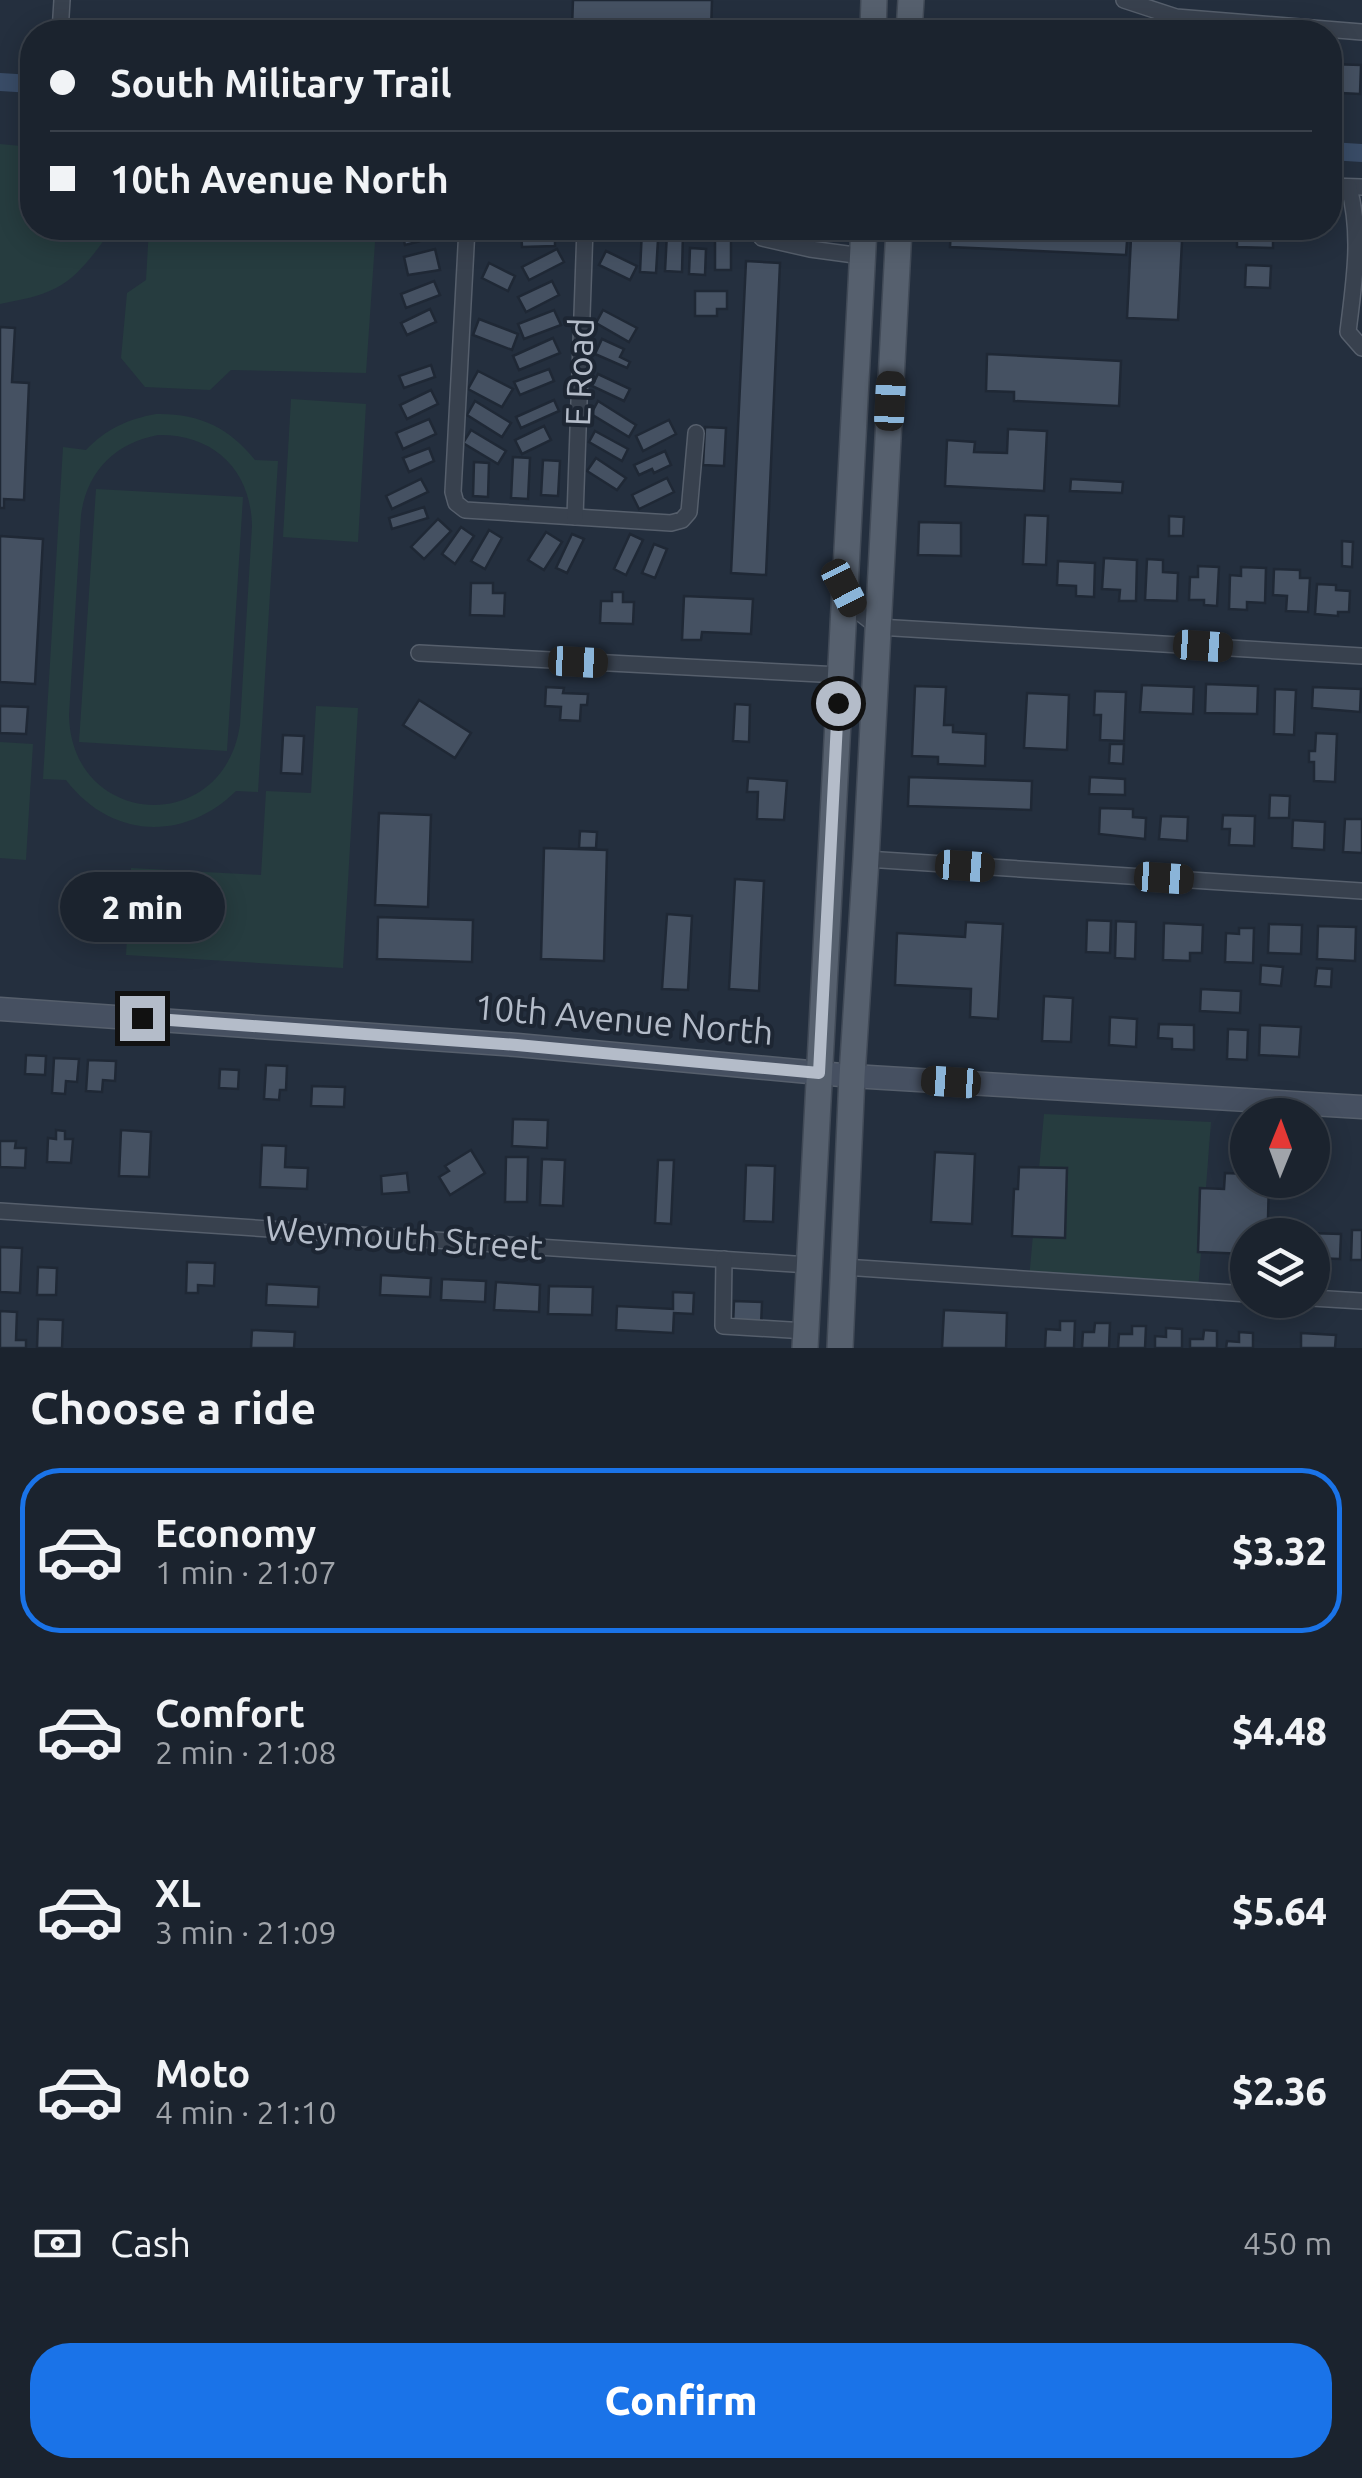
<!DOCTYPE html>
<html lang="en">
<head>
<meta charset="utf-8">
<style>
	:root { --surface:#1b232e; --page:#282f3a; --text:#f1f3f6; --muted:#a0a4aa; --line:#39404a; --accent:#1a73e8 }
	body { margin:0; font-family:Ubuntu,sans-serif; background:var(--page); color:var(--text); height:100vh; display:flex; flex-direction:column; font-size:38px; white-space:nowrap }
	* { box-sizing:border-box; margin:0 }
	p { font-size:32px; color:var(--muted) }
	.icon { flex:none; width:55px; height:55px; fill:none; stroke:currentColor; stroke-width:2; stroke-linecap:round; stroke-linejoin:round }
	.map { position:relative; height:1348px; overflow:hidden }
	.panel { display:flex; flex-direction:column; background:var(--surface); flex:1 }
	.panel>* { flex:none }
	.hud { position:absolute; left:20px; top:20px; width:1322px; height:220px; border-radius:40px; box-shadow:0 5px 25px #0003,0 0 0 2px var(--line); display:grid; align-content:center; height:220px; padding:0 30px; background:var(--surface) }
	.needle { width:65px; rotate:1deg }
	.tools { position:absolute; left:1230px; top:1098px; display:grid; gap:20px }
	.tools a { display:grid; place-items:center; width:100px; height:100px; border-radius:50%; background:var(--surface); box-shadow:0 5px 25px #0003,0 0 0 2px var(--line); font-size:50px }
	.end { position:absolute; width:45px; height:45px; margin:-22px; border:12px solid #b4bcc9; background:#111; box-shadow:0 0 0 5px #111 }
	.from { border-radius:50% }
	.bubble { position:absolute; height:70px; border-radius:35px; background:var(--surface); box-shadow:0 5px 25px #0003,0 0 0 2px var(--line); font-size:32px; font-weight:800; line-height:70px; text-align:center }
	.car { position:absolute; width:30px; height:60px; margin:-30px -15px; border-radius:12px; box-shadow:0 0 8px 2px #0007; background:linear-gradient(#222 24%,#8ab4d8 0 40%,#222 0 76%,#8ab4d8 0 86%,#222 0) }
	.hud b { display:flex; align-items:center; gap:35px; height:95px; font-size:38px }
	.hud b+b { border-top:2px solid var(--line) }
	.hud i { width:25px; height:25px; background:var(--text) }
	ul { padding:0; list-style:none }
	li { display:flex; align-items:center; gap:30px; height:165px; margin:0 20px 15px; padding:0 10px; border:5px solid transparent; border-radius:40px }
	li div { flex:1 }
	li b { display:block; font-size:38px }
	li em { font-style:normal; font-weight:800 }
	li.active { border-color:var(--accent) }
	li>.icon { width:90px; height:90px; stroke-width:1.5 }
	h2 { padding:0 30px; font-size:45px; line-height:120px }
	.pay { display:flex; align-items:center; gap:25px; height:110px; padding:0 30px; font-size:38px }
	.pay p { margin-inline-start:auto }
	.cta { display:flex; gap:20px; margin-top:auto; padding:20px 30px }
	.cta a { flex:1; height:115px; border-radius:40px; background:var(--accent); color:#fff; font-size:40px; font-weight:800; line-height:115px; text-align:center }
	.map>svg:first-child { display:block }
	.green { fill:#263c3f; fill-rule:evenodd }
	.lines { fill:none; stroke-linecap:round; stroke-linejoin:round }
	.canal { stroke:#394c67; stroke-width:18 }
	.building { fill:#455162; stroke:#1f2835; stroke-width:2.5 }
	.street-casing { stroke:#565f6c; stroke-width:18 }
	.secondary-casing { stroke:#565f6c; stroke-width:25 }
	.primary-casing { stroke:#414a57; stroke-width:28 }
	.street { stroke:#38414e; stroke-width:15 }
	.secondary { stroke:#465061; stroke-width:22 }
	.primary { stroke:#56606e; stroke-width:25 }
	.route { stroke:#b4bcc9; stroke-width:12 }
	.labels { text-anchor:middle; stroke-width:8; stroke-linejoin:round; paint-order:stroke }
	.street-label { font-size:35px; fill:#b4bcc9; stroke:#1d2633 }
</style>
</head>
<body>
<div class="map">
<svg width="1362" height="1348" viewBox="0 0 1362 1348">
	<rect width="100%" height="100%" fill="#242f3e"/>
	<!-- green -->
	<g class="green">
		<path d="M0 144 32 147V228H113C98 248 80 276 56 288 39 297 19 300 0 304Z"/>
		<path d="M149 228H376L366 373 231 370 210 390 145 387 121 358 127 293 146 280Z"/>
		<path d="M291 399 366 404 358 542 283 537Z"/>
		<path d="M156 414C198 413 229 427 255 460L278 461 258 792 236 791C184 842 111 839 66 780L43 779 63 447 86 450C106 429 128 419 156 414ZM158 435C214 434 251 470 252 526L240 725C223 838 71 828 69 715L81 515C87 471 115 443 158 435Z"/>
		<path d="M96 489 243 497 227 751 79 742Z"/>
		<path d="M316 706 358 708 343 968 126 955 131 868 261 875 266 791 311 793Z"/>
		<path d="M0 742 33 744 26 860 0 858Z"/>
		<path d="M1044 1114 1211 1122 1198 1291 1029 1279Z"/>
	</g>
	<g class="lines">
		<!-- canal -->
		<g class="canal">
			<path d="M0 82 32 84"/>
			<path d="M1330 151 1362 153"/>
		</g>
	</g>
	<!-- building -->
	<g class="building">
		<path d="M573 0H712L711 32 572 27Z"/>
		<path d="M975 20 1021 21 1020 32H975Z"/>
		<path d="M1330 64 1361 65 1360 94 1342 93 1341 105H1330Z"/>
		<path d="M401 228H433L436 237 405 245Z"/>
		<path d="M521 228H561V235H555V246L522 247Z"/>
		<path d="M601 228H634L633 240 600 238Z"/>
		<path d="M951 228H1128L1126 255 950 247Z"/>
		<path d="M1237 228H1273V248L1237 247Z"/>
		<path d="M642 229H652L651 239 658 240 656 273 640 272Z"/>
		<path d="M667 233H683L682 272 665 271Z"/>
		<rect x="715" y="236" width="16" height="34"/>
		<path d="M1131 238 1182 241 1178 320 1127 318Z"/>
		<path d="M690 248 706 249 705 275 689 274Z"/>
		<path d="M435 249 440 270 408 275 404 257Z"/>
		<path d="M557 249 564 262 529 280 522 267Z"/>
		<path d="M606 251 637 266 630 280 599 265Z"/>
		<path d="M746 261 780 263 766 575 731 573Z"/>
		<path d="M489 263 515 276 508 291 482 278Z"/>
		<path d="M1246 265 1271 266 1270 288 1245 287Z"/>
		<path d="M434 281 440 295 406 308 401 294Z"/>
		<path d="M552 281 559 295 526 312 518 297Z"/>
		<path d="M695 291H727V309H717V316H695Z"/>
		<path d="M430 309 436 322 407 335 401 323Z"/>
		<path d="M554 310 561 325 524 339 518 324Z"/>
		<path d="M603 310 637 328 629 342 596 323Z"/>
		<path d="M479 319 518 334 512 350 473 335Z"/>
		<path d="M0 327 15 328 12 382 29 383 24 500 4 499V508H0Z"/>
		<path d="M553 338 560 353 519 370 513 356Z"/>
		<path d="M602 339 624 349 620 357 630 362 627 368 595 354Z"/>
		<path d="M987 354 1121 361 1119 406 1014 401V392L986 391Z"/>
		<path d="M431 365 435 377 404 388 399 376Z"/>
		<path d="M549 369 554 381 520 395 514 382Z"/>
		<path d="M478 371 513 389 502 407 468 389Z"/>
		<path d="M598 374 630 389 624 401 592 386Z"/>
		<path d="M431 390 438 404 407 419 400 405Z"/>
		<path d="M554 400 559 411 521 428 516 417Z"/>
		<path d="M475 401 511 423 502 437 467 415Z"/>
		<path d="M598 401 636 425 629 437 591 414Z"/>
		<path d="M429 419 436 434 403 449 396 433Z"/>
		<path d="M669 420 676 434 643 451 636 436Z"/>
		<path d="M544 426 551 440 522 454 515 440Z"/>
		<path d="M705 427 726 428 724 466 703 465Z"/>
		<path d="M1008 429 1047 431 1044 491 945 486 947 440 975 442 974 452 1007 453Z"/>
		<path d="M471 430 506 451 498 464 463 443Z"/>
		<path d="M595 431 628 449 622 461 589 442Z"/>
		<path d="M429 448 434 461 409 472 403 458Z"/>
		<path d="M665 451 671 465 654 473 652 469 639 475 634 465Z"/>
		<path d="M513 457 530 458 528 499 511 498Z"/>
		<path d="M596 458 626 478 617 490 587 471Z"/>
		<path d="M543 460 560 461 558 496 541 495Z"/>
		<path d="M474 462 489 463 488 497 473 496Z"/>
		<path d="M667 478 674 492 639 509 632 495Z"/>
		<path d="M421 479 428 492 392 509 386 496Z"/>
		<path d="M1071 479 1123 482 1122 493 1070 491Z"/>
		<path d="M424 507 428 518 392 529 389 518Z"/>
		<path d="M1025 515 1048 516 1046 565 1023 564Z"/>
		<path d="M1169 516 1184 517 1183 536H1169Z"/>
		<path d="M438 519 451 531 424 559 411 547Z"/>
		<path d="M919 522 961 523V556L918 555Z"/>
		<path d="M461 527 474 536 455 564 442 554Z"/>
		<path d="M489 530 502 538 485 569 471 561Z"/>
		<path d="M546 532 562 542 544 570 528 560Z"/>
		<path d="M572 534 584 539 567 573 556 568Z"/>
		<path d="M630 534 643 540 626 575 614 569Z"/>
		<path d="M0 536 43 539 35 684 0 682Z"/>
		<path d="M1342 541 1353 542 1352 567 1342 566Z"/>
		<path d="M654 544 667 549 655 578 642 573Z"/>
		<path d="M1104 558 1137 560 1136 601H1119L1120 590 1102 589Z"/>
		<path d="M1147 559 1163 560V572L1178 573 1177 601 1145 600Z"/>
		<path d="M1058 561 1095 563 1094 597 1076 596V586L1057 585Z"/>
		<path d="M1198 566 1219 567 1217 606 1204 605V600H1189L1190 577H1198Z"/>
		<path d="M1241 567 1266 568 1265 603 1247 602V610L1229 609 1230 575 1241 576Z"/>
		<path d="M1274 569 1300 570V578H1310L1308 612 1286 611 1287 596 1273 595Z"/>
		<path d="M471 583H493V593H505L504 616 470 615Z"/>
		<path d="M1317 584 1336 585V590L1350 591 1349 612H1338V616L1315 614Z"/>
		<path d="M612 592H623V602H634L633 624 600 623 601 601H612Z"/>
		<path d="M684 596 753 599 751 634 702 632 701 640H682Z"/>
		<path d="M1206 684 1258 686 1257 714 1205 713Z"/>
		<path d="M1142 685 1194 687 1193 714 1140 712Z"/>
		<path d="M915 686 946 687 944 725H953V732L986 734 985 766 938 764V757L912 756Z"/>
		<path d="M546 687 564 688 563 693 588 694 587 705H581L580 721 560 720 561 707 545 706Z"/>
		<path d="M1313 687 1361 689 1360 712 1312 708Z"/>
		<path d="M1275 689 1296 690 1294 735 1274 734Z"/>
		<path d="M1095 691 1126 692 1124 741 1100 740 1101 715H1094Z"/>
		<path d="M1027 693 1069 695 1067 750 1024 748Z"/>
		<path d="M419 700 471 733 455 758 403 725Z"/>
		<path d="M735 704 750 705 749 742 733 741Z"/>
		<path d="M0 706 28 707 26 734 0 733Z"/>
		<path d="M1316 733 1337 734 1335 782 1314 781V762H1309V751H1315Z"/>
		<path d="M283 735 304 736 302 774 281 773Z"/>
		<path d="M1110 744H1124L1123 764 1109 763Z"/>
		<path d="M909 777 1032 781 1031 810 908 806Z"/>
		<path d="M1090 777 1125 779V795L1089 794Z"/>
		<path d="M748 778 787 781 784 820 757 819 758 792H747Z"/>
		<path d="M1270 795 1290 796 1289 818H1269Z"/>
		<path d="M1100 808 1133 809V817L1146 818 1145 839 1099 834Z"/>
		<path d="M379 813 431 815 428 907 375 905Z"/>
		<path d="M1223 815 1255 816 1254 846 1229 845 1230 829H1222Z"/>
		<path d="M1161 816 1188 817 1187 841 1159 839Z"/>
		<path d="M1345 819H1362V853L1343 852Z"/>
		<path d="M1293 820 1325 822 1324 850 1292 848Z"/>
		<path d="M580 831 597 832 596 848H579Z"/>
		<path d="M544 848 607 850 604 961 541 959Z"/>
		<path d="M735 879 764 881 759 991 729 989Z"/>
		<path d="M667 914 692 916 688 990 662 989Z"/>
		<path d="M378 917 473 920 472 962 377 959Z"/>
		<path d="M1087 920 1111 921 1110 953 1086 952Z"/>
		<path d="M1116 921 1136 922 1135 959 1115 958Z"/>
		<path d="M966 922 1003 924 998 1019 970 1017 971 989 895 985 897 933 965 937Z"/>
		<path d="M1164 923 1203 925 1202 953H1190V961L1163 960Z"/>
		<path d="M1269 924 1302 925 1301 954 1268 953Z"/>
		<path d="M1318 926 1356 927 1355 961 1317 959Z"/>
		<path d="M1239 928H1254L1253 963 1225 962 1226 933 1239 934Z"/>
		<path d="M1261 965 1283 967 1281 986 1260 984Z"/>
		<path d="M1317 968 1332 969 1331 987 1315 986Z"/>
		<path d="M1201 989 1241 991 1240 1013 1200 1011Z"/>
		<path d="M1044 996 1073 998 1071 1042 1042 1041Z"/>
		<path d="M1110 1017 1137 1019 1136 1047 1109 1045Z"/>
		<path d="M1159 1024 1194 1025V1050L1172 1049V1039L1158 1038Z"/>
		<path d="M1260 1025 1301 1027 1299 1057 1259 1055Z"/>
		<path d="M1228 1029 1248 1030 1247 1060 1227 1059Z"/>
		<path d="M26 1055 46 1056 45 1075 25 1074Z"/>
		<path d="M54 1058 79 1059 77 1082 66 1081 65 1094 52 1093Z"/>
		<path d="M88 1060 116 1061 115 1081 103 1080 102 1092 86 1091Z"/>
		<path d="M266 1065 287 1066 286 1090H280L279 1100 264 1099Z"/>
		<path d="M220 1069 239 1070 238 1089 219 1088Z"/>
		<path d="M312 1086 345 1087 344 1107 311 1106Z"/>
		<path d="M513 1119 548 1120 547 1148 512 1146Z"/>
		<path d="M56 1130 65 1131V1139H73L71 1163 47 1162 48 1138 56 1139Z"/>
		<path d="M121 1130 151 1132 149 1177 119 1176Z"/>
		<path d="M0 1141H16L15 1148H26L25 1168 0 1167Z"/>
		<path d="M262 1145 286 1146 285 1167 308 1168 307 1189 260 1187Z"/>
		<path d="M471 1150 485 1173 450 1195 439 1177 449 1171 445 1166Z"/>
		<path d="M935 1152 975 1154 972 1224 931 1222Z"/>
		<path d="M506 1157H528L527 1202H505Z"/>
		<path d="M542 1159 565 1160 563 1206 540 1205Z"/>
		<path d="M658 1160H674L671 1224 655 1223Z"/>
		<path d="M746 1165 775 1166 773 1222 744 1221Z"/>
		<path d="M1019 1167 1067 1168 1065 1238 1012 1236 1014 1189H1018Z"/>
		<path d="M407 1173 409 1192 382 1194 381 1176Z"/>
		<path d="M1225 1173 1248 1174V1180H1269L1268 1219H1275L1274 1232H1267V1235H1248V1254L1198 1252 1200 1188 1224 1189Z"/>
		<path d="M1352 1230H1362V1260H1351Z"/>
		<path d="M1308 1233 1341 1234 1340 1259 1312 1258V1235H1308Z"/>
		<path d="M0 1247 22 1248 20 1293 0 1292Z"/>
		<path d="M187 1262 215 1263 214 1286 198 1285V1293H186Z"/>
		<path d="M38 1267 57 1268 56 1295H37Z"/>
		<path d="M381 1275 431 1278 430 1297 380 1295Z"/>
		<path d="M442 1279 486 1281 485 1302 441 1300Z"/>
		<path d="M496 1282 540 1285 539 1312 494 1310Z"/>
		<path d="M267 1284 319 1287 318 1307 266 1305Z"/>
		<path d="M549 1286 593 1287 592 1315 548 1314Z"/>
		<path d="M673 1292 694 1293 693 1314 674 1313 673 1333 616 1330 617 1306 673 1309Z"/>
		<path d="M734 1301 762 1302 761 1326 733 1325Z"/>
		<path d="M944 1310 1007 1313 1006 1348H942Z"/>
		<path d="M0 1311 17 1312 16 1340H26V1348H0Z"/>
		<path d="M38 1319 63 1320 62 1348H37Z"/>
		<path d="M1060 1321H1075L1074 1348H1045L1046 1329 1060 1330Z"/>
		<path d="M1095 1323H1110L1109 1348H1082L1083 1332H1094Z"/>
		<path d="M1132 1326H1146L1145 1348H1118L1119 1334H1132Z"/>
		<path d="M1166 1328 1182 1329V1348H1155V1336L1166 1337Z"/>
		<path d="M252 1330 295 1332 294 1348H251Z"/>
		<path d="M1204 1330 1217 1331V1348H1190V1339H1203Z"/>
		<path d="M1239 1332 1253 1333V1348H1226L1227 1341 1239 1342Z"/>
		<path d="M1301 1333 1336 1335 1335 1348H1301Z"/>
	</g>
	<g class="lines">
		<defs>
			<g id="street">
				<path d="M1124 0 1176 17 1362 32"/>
				<path d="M60 32 62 0"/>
				<path d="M1330 186 1362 187"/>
				<path d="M1349 187C1362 237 1354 281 1348 332L1362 348"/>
				<path d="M467 228 453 492 456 503 465 510 671 523 682 520 689 512 696 433"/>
				<path d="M754 228 762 238 810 249 862 256"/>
				<path d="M575 517 585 228"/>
				<path d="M847 594 856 610 878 627 1362 656"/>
				<path d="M419 653 840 675"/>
				<path d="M866 859 1362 891"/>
				<path d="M0 1211 809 1265"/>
				<path d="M724 1259 723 1326 806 1331"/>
				<path d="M844 1267 1248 1294"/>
				<path d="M1312 1298 1362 1301"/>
			</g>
			<path id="secondary" d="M0 1009 517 1045 852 1076 1362 1107"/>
			<g id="primary">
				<path d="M873 32 874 0"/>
				<path d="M909 32 911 0"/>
				<path d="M805 1348 864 228"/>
				<path d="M840 1348 852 1076 866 859 899 228"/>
			</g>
		</defs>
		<!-- street casing -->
		<use href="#street" class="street-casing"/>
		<!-- secondary casing -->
		<use href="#secondary" class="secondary-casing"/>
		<!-- primary casing -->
		<use href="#primary" class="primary-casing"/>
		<!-- street -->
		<use href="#street" class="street"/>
		<!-- secondary -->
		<use href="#secondary" class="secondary"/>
		<!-- primary -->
		<use href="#primary" class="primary"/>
	</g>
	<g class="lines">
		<!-- route -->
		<path class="route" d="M142 1018 517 1045 819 1073 838 703"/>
	</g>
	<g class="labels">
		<!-- street labels -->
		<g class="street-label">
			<text transform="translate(580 372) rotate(-88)" y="12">E Road</text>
			<text transform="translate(624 1020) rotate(5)" y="12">10th Avenue North</text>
			<text transform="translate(404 1238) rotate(4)" y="12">Weymouth Street</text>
		</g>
	</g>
</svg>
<div class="tools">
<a><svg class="needle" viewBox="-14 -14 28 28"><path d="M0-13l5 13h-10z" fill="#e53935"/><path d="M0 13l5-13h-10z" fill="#a0a4aa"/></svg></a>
<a><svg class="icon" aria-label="layers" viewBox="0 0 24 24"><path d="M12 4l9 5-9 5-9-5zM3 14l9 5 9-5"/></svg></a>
</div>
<i class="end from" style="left:838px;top:703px"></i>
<i class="end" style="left:142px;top:1018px"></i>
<div class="bubble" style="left:60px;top:872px;width:165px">2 min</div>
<i class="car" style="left:890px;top:401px;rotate:3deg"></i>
<i class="car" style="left:844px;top:588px;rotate:153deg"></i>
<i class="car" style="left:1203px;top:646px;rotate:94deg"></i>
<i class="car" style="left:578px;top:662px;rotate:93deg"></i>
<i class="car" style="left:965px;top:866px;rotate:94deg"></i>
<i class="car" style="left:1164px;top:878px;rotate:94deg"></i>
<i class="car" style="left:951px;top:1082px;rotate:274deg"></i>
<div class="hud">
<b><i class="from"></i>South Military Trail</b>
<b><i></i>10th Avenue North</b>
</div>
</div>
<section class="panel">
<h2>Choose a ride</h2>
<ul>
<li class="active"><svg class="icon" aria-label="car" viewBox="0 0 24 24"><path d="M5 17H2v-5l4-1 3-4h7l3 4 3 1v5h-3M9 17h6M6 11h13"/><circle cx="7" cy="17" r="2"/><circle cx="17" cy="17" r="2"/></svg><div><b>Economy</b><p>1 min · 21:07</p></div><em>$3.32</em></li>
<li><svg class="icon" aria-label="car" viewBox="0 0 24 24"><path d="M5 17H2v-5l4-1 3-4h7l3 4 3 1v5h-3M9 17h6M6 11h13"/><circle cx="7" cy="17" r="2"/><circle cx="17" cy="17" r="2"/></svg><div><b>Comfort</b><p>2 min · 21:08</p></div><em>$4.48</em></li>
<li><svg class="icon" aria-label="car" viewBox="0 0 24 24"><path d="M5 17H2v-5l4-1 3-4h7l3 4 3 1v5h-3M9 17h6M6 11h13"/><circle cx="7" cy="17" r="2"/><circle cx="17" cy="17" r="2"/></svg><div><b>XL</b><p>3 min · 21:09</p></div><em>$5.64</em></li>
<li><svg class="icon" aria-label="car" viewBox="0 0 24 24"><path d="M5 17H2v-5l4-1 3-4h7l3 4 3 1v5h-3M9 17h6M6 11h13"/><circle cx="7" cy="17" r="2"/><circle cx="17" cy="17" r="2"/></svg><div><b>Moto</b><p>4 min · 21:10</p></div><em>$2.36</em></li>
</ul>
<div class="pay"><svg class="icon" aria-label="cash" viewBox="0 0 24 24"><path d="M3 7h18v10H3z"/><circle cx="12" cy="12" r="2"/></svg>Cash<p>450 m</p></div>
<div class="cta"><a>Confirm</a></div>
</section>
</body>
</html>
